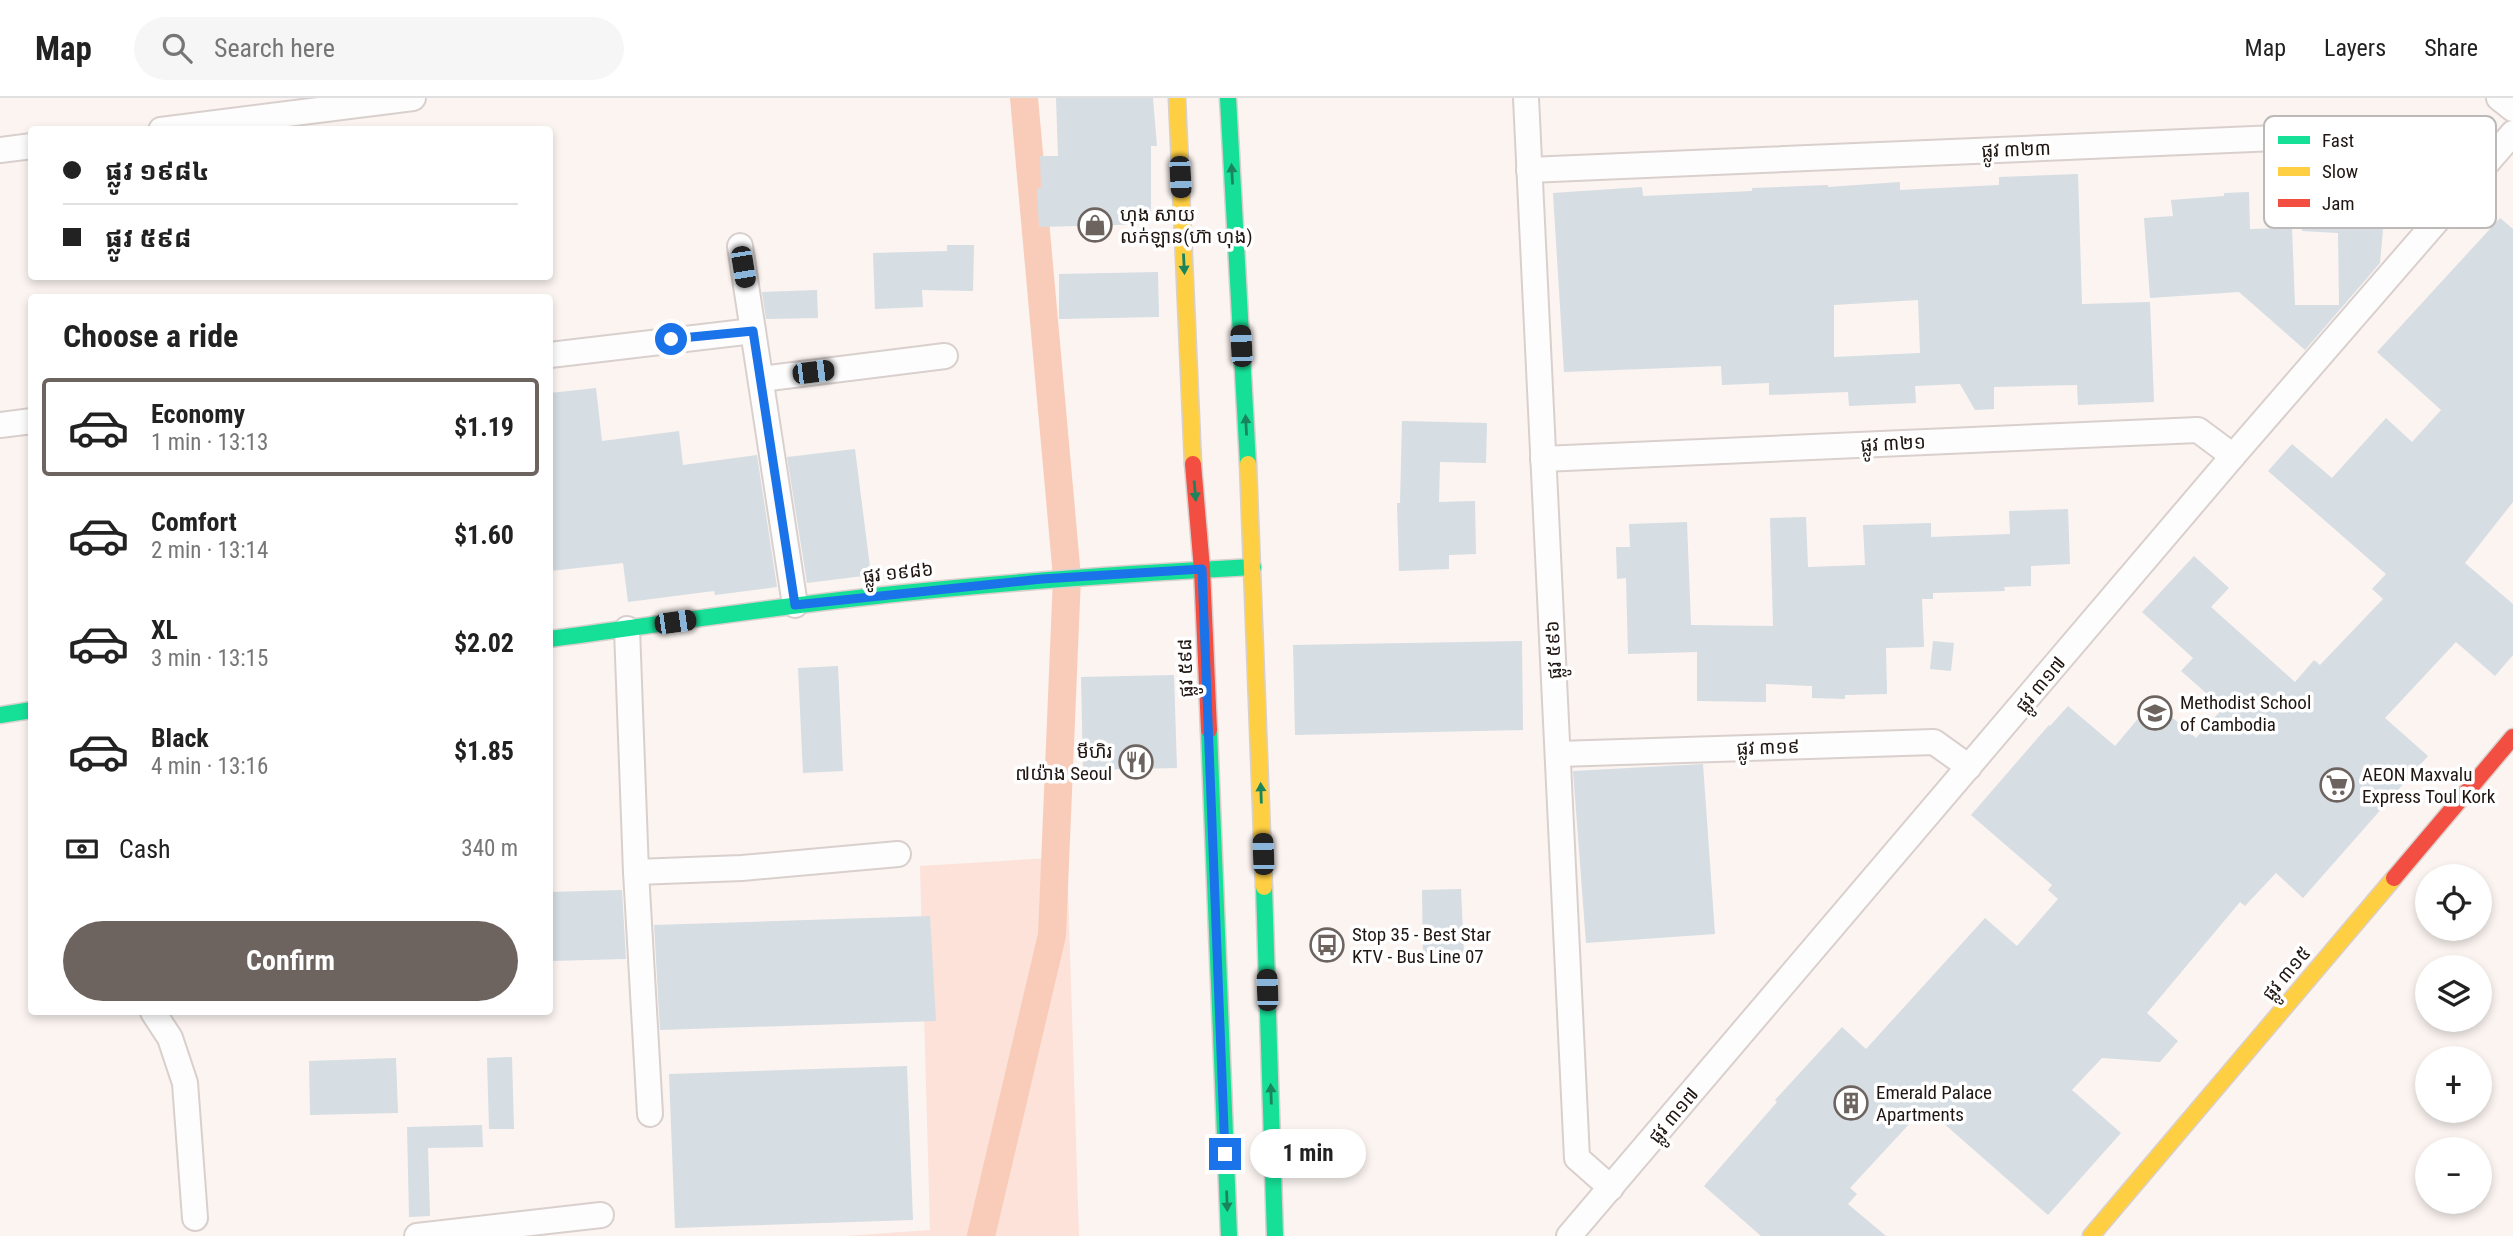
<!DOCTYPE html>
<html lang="en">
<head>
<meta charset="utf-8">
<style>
	:root { --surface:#fff; --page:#f6f6f6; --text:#222; --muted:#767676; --line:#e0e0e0; --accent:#6d6460 }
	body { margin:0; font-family:"Roboto Condensed","Noto Sans Khmer",sans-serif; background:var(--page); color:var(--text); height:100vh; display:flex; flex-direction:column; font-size:26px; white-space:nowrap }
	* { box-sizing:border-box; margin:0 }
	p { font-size:23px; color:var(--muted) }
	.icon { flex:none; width:38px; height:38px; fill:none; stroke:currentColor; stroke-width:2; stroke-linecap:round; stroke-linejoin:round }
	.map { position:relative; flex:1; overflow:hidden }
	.drawer { position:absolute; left:28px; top:196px; width:525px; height:721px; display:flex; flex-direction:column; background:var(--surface); border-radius:7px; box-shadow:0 4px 10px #0003 }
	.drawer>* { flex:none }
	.top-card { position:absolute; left:28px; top:28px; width:525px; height:154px; border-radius:7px; box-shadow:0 4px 10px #0003; display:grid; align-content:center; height:154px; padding:0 35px; background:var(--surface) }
	.buttons { position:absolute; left:2415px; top:766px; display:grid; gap:14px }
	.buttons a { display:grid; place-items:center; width:77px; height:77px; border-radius:50%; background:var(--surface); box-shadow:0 4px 10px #0003; font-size:35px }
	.end { position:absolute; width:32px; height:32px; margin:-16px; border:9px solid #1a73e8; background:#fff; box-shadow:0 0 0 4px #fff }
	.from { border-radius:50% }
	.bubble { position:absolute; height:49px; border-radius:24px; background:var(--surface); box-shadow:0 4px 10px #0003; font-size:23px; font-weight:700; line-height:49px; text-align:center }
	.car { position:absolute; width:21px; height:42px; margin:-21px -10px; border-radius:9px; box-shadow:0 0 5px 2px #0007; background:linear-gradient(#222 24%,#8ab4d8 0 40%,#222 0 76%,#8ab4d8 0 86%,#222 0) }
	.top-card b { display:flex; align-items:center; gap:24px; height:66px; font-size:26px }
	.top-card b+b { border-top:2px solid var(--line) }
	.top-card i { width:18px; height:18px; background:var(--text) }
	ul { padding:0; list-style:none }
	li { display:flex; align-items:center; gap:21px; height:98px; margin:0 14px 10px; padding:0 21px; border:4px solid transparent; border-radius:7px }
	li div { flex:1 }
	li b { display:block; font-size:26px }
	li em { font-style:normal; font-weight:700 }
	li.selected { border-color:var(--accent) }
	li>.icon { width:63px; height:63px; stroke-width:1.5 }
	h2 { padding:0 35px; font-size:32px; line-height:84px }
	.pay { display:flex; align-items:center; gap:18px; height:77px; padding:0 35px; font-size:26px }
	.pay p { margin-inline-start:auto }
	.button { display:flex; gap:14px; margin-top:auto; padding:14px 35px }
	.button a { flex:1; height:80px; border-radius:42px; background:var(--accent); color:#fff; font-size:28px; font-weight:700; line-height:80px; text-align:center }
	header { display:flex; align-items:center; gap:42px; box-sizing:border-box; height:98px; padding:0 35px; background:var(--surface); border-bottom:2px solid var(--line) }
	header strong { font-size:33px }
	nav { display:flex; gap:38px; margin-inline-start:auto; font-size:24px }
	.search { width:490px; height:63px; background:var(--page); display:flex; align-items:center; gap:18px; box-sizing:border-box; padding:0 24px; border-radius:38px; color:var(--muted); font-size:26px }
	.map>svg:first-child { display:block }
	.green { fill:#fce2d9 }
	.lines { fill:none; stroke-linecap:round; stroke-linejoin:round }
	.canal { stroke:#f9ccba; stroke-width:28 }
	.building { fill:#d6dde3; fill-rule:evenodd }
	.street-casing { stroke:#d9d0cd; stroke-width:28 }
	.fast-casing { stroke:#d9d0cd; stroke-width:19 }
	.slow-casing { stroke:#d9d0cd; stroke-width:19 }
	.jam-casing { stroke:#d9d0cd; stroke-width:19 }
	.street { stroke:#fefdfd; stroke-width:24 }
	.fast { stroke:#16e098; stroke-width:16 }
	.slow { stroke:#ffcf43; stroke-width:16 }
	.jam { stroke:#f24e42; stroke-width:16 }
	.oneway { fill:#1a855c }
	.route { stroke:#1a73e8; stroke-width:9 }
	.labels { text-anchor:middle; stroke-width:7; stroke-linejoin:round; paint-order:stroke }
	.street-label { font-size:19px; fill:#201612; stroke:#fff }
	.poi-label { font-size:19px; fill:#201612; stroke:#fff; text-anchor:start }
	.key { fill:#fff; stroke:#bcb9b8; stroke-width:2 }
	.key-label { font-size:19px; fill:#201612 }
</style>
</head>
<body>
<header>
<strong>Map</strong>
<div class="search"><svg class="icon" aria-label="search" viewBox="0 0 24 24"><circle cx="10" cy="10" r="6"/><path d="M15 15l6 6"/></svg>Search here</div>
<nav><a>Map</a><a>Layers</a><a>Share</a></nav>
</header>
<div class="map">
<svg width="2513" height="1138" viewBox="0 0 2513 1138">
	<rect width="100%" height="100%" fill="#fbf4f1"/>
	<!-- green -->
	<path class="green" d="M1067 759 1079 1138H845L930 1132 920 768Z"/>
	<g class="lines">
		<!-- canal -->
		<path class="canal" d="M981 1138 1052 837 1067 479 1024 0"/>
	</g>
	<!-- building -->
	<g class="building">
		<path d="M1056 0H1153L1157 48H1151V126L1039 129 1037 90H1041L1040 58H1058Z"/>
		<path d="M2307 70 2388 76 2380 165 2305 252 2239 194 2150 200 2144 120 2173 118 2171 102 2224 98V95L2249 94 2250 131 2292 130 2295 207H2339L2338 135 2302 133Z"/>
		<path d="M2078 76 2082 206 2150 204 2154 304 2078 307 2077 287 1994 289V311L1975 312 1960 286 1915 288 1916 305 1849 308 1848 294 1769 297V285L1722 287 1721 268 1564 274 1553 95 1642 89 1643 98 1752 93V90L1828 87V89L1900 84V92L1999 87V79ZM1918 202 1920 255 1834 259V207Z"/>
		<path d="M2500 120 2513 131V404L2465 465 2513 506V557L2495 578 2456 544 2385 620 2428 658 2303 800 2276 775 2245 808 2240 804 2147 915 2178 943 2160 964 2102 960 2072 992 2121 1035 2048 1117 1925 1009 1850 1090 1857 1096 1848 1106 1886 1138H1761L1704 1088 1777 1004 1775 1002 1842 929 1866 951 1985 820 2017 848 2058 801 2048 792 2052 787 1971 717 2049 627 2050 628 2068 608 2115 648 2153 603 2196 640 2223 610 2181 573 2193 560 2142 514 2194 458 2229 490 2211 509 2295 584 2314 562 2320 567 2383 501 2372 491 2386 476 2268 373 2292 346 2332 380 2386 320 2412 344 2441 312 2377 254Z"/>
		<path d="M947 147H974L973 193 922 192 923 209 875 211 873 155 947 153Z"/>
		<path d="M1158 174 1159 219 1059 221V176Z"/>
		<path d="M817 192 818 220 766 221 762 194Z"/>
		<path d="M596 290 602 343 679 333 683 367 757 357 777 489 715 497 714 493 628 504 623 465 550 473V295Z"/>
		<path d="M1402 323 1487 325 1486 365 1440 364 1439 404 1475 403 1476 456 1449 457V471L1399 473 1397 405H1400Z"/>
		<path d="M855 351 871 477 807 485 787 359Z"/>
		<path d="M2068 411 2070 466 2031 468V488L2004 489 2005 493 1933 495V501H1922L1924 549 1886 550 1887 596 1845 597V601L1812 600V588L1766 586V604L1697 603V554L1628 556 1626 480 1617 481 1616 449H1630L1629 426 1687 424 1691 527 1773 528 1770 420 1806 419 1808 469 1865 467 1863 427 1931 425V439L2010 436 2009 413Z"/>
		<path d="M1522 543 1523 632 1295 637 1293 547Z"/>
		<path d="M1933 543 1954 545 1951 573 1930 571Z"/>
		<path d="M838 568 843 673 803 675 798 570Z"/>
		<path d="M1174 577 1177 670 1083 672 1081 579Z"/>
		<path d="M1703 666 1715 836 1586 845 1573 673Z"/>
		<path d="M1461 791 1464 858 1423 859 1422 792Z"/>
		<path d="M622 792 626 861 550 863V794Z"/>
		<path d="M930 818 936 923 660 932 654 827Z"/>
		<path d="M512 959 514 1031H489L487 960Z"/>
		<path d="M396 960 398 1015 310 1017 309 963Z"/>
		<path d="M907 968 913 1122 675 1130 669 976Z"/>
		<path d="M482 1027 483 1049 428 1050 430 1118 409 1119 407 1029Z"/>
	</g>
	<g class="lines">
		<defs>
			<g id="street">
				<path d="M1526 0 1577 1060 1611 1090"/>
				<path d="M2499 0 2513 11"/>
				<path d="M161 32 413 0"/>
				<path d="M0 52 32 48"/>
				<path d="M1529 72 2464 32 2496 54"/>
				<path d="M740 148 795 507"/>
				<path d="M550 257 753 233"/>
				<path d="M761 281 945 258"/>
				<path d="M0 327 32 323"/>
				<path d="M1543 361 2198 332 2233 358"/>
				<path d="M627 531 636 774 650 1016"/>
				<path d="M1558 656 1934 644 1969 669"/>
				<path d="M636 774 742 770 898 756"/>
				<path d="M153 914 170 940 185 985 195 1120"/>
				<path d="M417 1138 601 1117"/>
				<path d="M1569 1138 2233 358 2513 35"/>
			</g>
			<g id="fast">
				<path d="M1228 0 1248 366"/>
				<path d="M550 541C668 525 785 507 903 495 1020 483 1136 475 1253 469"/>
				<path d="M0 617 32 612"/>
				<path d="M1209 632 1229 1138"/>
				<path d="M1264 789 1275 1138"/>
			</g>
			<g id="slow">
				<path d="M1177 0 1193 366"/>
				<path d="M1248 366 1264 789"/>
				<path d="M2091 1138 2394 780"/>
			</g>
			<g id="jam">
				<path d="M1193 366 1202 471 1209 632"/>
				<path d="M2394 780 2513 639"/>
			</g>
		</defs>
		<!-- street casing -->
		<use href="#street" class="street-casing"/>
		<!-- fast casing -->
		<use href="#fast" class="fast-casing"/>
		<!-- slow casing -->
		<use href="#slow" class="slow-casing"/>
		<!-- jam casing -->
		<use href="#jam" class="jam-casing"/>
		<!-- street -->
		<use href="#street" class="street"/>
		<!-- fast -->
		<use href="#fast" class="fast"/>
		<!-- slow -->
		<use href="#slow" class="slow"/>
		<!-- jam -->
		<use href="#jam" class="jam"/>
	</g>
	<!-- one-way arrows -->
	<defs><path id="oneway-solid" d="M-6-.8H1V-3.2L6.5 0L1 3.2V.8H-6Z" transform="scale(1.75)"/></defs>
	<g class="oneway">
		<use href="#oneway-solid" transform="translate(1232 76) rotate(-93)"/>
		<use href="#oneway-solid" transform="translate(1184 166) rotate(87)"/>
		<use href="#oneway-solid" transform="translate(1246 327) rotate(-93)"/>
		<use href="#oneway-solid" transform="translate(1195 393) rotate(85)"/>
		<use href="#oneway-solid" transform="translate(1261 695) rotate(-92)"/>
		<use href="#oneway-solid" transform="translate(1271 996) rotate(-92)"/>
		<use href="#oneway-solid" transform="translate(1227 1103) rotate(88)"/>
	</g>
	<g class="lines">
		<!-- route -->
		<path class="route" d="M671 241 753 233 795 507 1042 481 1202 471 1225 1056"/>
	</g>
	<!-- icons -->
	<defs>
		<symbol id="shop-ring" viewBox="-11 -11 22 22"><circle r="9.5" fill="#fff" stroke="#6d6460" stroke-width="1.5"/><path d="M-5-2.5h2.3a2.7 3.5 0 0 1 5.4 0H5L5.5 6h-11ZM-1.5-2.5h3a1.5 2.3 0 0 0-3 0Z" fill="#6d6460"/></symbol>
		<symbol id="school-ring" viewBox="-11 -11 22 22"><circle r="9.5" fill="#fff" stroke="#6d6460" stroke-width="1.5"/><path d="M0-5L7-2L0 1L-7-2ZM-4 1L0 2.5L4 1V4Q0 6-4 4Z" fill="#6d6460"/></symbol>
		<symbol id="restaurant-ring" viewBox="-11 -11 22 22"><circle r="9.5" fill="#fff" stroke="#6d6460" stroke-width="1.5"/><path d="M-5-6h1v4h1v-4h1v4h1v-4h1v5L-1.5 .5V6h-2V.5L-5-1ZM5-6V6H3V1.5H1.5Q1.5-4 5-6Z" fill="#6d6460"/></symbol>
		<symbol id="supermarket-ring" viewBox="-11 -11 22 22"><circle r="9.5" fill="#fff" stroke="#6d6460" stroke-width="1.5"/><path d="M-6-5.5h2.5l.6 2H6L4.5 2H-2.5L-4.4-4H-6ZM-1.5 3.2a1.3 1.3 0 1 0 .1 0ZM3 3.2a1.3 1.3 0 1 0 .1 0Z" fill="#6d6460"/></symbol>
		<symbol id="bus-ring" viewBox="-11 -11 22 22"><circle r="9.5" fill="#fff" stroke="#6d6460" stroke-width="1.5"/><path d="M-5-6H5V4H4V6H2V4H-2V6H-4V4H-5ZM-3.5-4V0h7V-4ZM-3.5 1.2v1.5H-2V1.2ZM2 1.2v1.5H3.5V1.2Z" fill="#6d6460"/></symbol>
		<symbol id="building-ring" viewBox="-11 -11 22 22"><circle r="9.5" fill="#fff" stroke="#6d6460" stroke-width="1.5"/><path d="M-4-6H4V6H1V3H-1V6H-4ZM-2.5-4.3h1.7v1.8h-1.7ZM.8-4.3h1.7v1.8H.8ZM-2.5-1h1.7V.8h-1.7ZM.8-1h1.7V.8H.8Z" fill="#6d6460"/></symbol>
	</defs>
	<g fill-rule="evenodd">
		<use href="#shop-ring" x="1076" y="108" width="38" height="38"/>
		<use href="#school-ring" x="2136" y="596" width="38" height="38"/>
		<use href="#restaurant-ring" x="1117" y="645" width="38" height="38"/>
		<use href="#supermarket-ring" x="2318" y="668" width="38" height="38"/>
		<use href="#bus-ring" x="1308" y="828" width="38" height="38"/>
		<use href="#building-ring" x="1832" y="986" width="38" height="38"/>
	</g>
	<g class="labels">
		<!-- street labels -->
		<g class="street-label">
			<text transform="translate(2016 51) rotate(-2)" y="7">ផ្លូវ ៣២៣</text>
			<text transform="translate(1893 345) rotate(-3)" y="7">ផ្លូវ ៣២១</text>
			<text transform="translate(898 474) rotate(-6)" y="7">ផ្លូវ ១៩៨៦</text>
			<text transform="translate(1553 552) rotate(-93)" y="7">ផ្លូវ ៥៩៦</text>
			<text transform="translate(1185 570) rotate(-92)" y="7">ផ្លូវ ៥៩៨</text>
			<text transform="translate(2040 586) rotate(-50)" y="7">ផ្លូវ ៣១៧</text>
			<text transform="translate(1768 649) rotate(-2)" y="7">ផ្លូវ ៣១៩</text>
			<text transform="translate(2286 875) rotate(-50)" y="7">ផ្លូវ ៣១៥</text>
			<text transform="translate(1673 1017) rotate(-50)" y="7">ផ្លូវ ៣១៧</text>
		</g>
		<!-- poi labels -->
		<g class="poi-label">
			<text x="1120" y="123">ហុង សាយ<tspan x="1120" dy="22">លក់ឡាន(ហ៊ា ហុង)</tspan></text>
			<text x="2180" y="611">Methodist School<tspan x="2180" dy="22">of Cambodia</tspan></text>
			<text x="1112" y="660" text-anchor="end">មីហិរ<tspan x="1112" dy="22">៧យ៉ាង Seoul</tspan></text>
			<text x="2362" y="683">AEON Maxvalu<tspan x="2362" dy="22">Express Toul Kork</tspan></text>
			<text x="1352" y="843">Stop 35 - Best Star<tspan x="1352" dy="22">KTV - Bus Line 07</tspan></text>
			<text x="1876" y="1001">Emerald Palace<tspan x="1876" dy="22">Apartments</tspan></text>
		</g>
	</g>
	<!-- legend -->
	<rect x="2264" y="18" width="232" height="112" rx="10" class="key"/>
	<rect x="2278" y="38" width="32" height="8" fill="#16e098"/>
	<rect x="2278" y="69" width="32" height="9" fill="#ffcf43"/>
	<rect x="2278" y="101" width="32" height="8" fill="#f24e42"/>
	<g class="key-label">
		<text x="2322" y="49">Fast</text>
		<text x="2322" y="80">Slow</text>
		<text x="2322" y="112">Jam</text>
	</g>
</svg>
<div class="buttons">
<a><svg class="icon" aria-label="locate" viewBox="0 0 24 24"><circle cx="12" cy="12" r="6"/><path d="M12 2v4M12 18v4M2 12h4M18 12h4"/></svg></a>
<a><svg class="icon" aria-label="layers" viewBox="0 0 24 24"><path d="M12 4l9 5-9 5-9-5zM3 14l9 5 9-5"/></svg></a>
<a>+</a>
<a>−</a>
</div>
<i class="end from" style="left:671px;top:241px"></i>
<i class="end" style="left:1225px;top:1056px"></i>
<div class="bubble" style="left:1250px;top:1031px;width:116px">1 min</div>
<i class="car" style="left:1180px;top:79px;rotate:177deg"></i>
<i class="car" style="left:743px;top:169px;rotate:171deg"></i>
<i class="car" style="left:1241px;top:248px;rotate:357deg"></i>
<i class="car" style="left:813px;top:274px;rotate:83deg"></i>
<i class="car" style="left:675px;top:524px;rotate:82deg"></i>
<i class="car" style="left:1263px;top:756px;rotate:358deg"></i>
<i class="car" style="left:1267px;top:892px;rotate:358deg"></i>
<div class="top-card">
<b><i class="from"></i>ផ្លូវ ១៩៨៤</b>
<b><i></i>ផ្លូវ ៥៩៨</b>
</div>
<section class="drawer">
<h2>Choose a ride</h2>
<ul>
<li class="selected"><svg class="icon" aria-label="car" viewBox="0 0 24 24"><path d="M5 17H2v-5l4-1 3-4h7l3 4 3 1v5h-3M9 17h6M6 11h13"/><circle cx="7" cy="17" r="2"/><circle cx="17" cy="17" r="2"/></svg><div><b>Economy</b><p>1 min · 13:13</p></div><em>$1.19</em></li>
<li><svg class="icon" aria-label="car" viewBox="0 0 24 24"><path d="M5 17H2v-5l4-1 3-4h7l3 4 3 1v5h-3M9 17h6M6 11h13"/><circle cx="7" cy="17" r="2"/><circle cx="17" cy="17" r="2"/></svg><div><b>Comfort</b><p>2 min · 13:14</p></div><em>$1.60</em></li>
<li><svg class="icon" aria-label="car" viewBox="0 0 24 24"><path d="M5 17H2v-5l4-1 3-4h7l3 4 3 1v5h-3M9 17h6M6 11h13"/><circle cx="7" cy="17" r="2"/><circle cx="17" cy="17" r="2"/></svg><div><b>XL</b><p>3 min · 13:15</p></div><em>$2.02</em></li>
<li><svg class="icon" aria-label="car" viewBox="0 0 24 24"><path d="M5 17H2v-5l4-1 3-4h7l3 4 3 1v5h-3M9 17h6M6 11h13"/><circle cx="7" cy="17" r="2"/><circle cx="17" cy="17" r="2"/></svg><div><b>Black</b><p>4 min · 13:16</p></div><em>$1.85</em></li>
</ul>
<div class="pay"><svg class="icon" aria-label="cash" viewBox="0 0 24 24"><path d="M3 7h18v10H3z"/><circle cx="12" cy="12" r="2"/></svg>Cash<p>340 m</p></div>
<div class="button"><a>Confirm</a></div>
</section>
</div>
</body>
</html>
